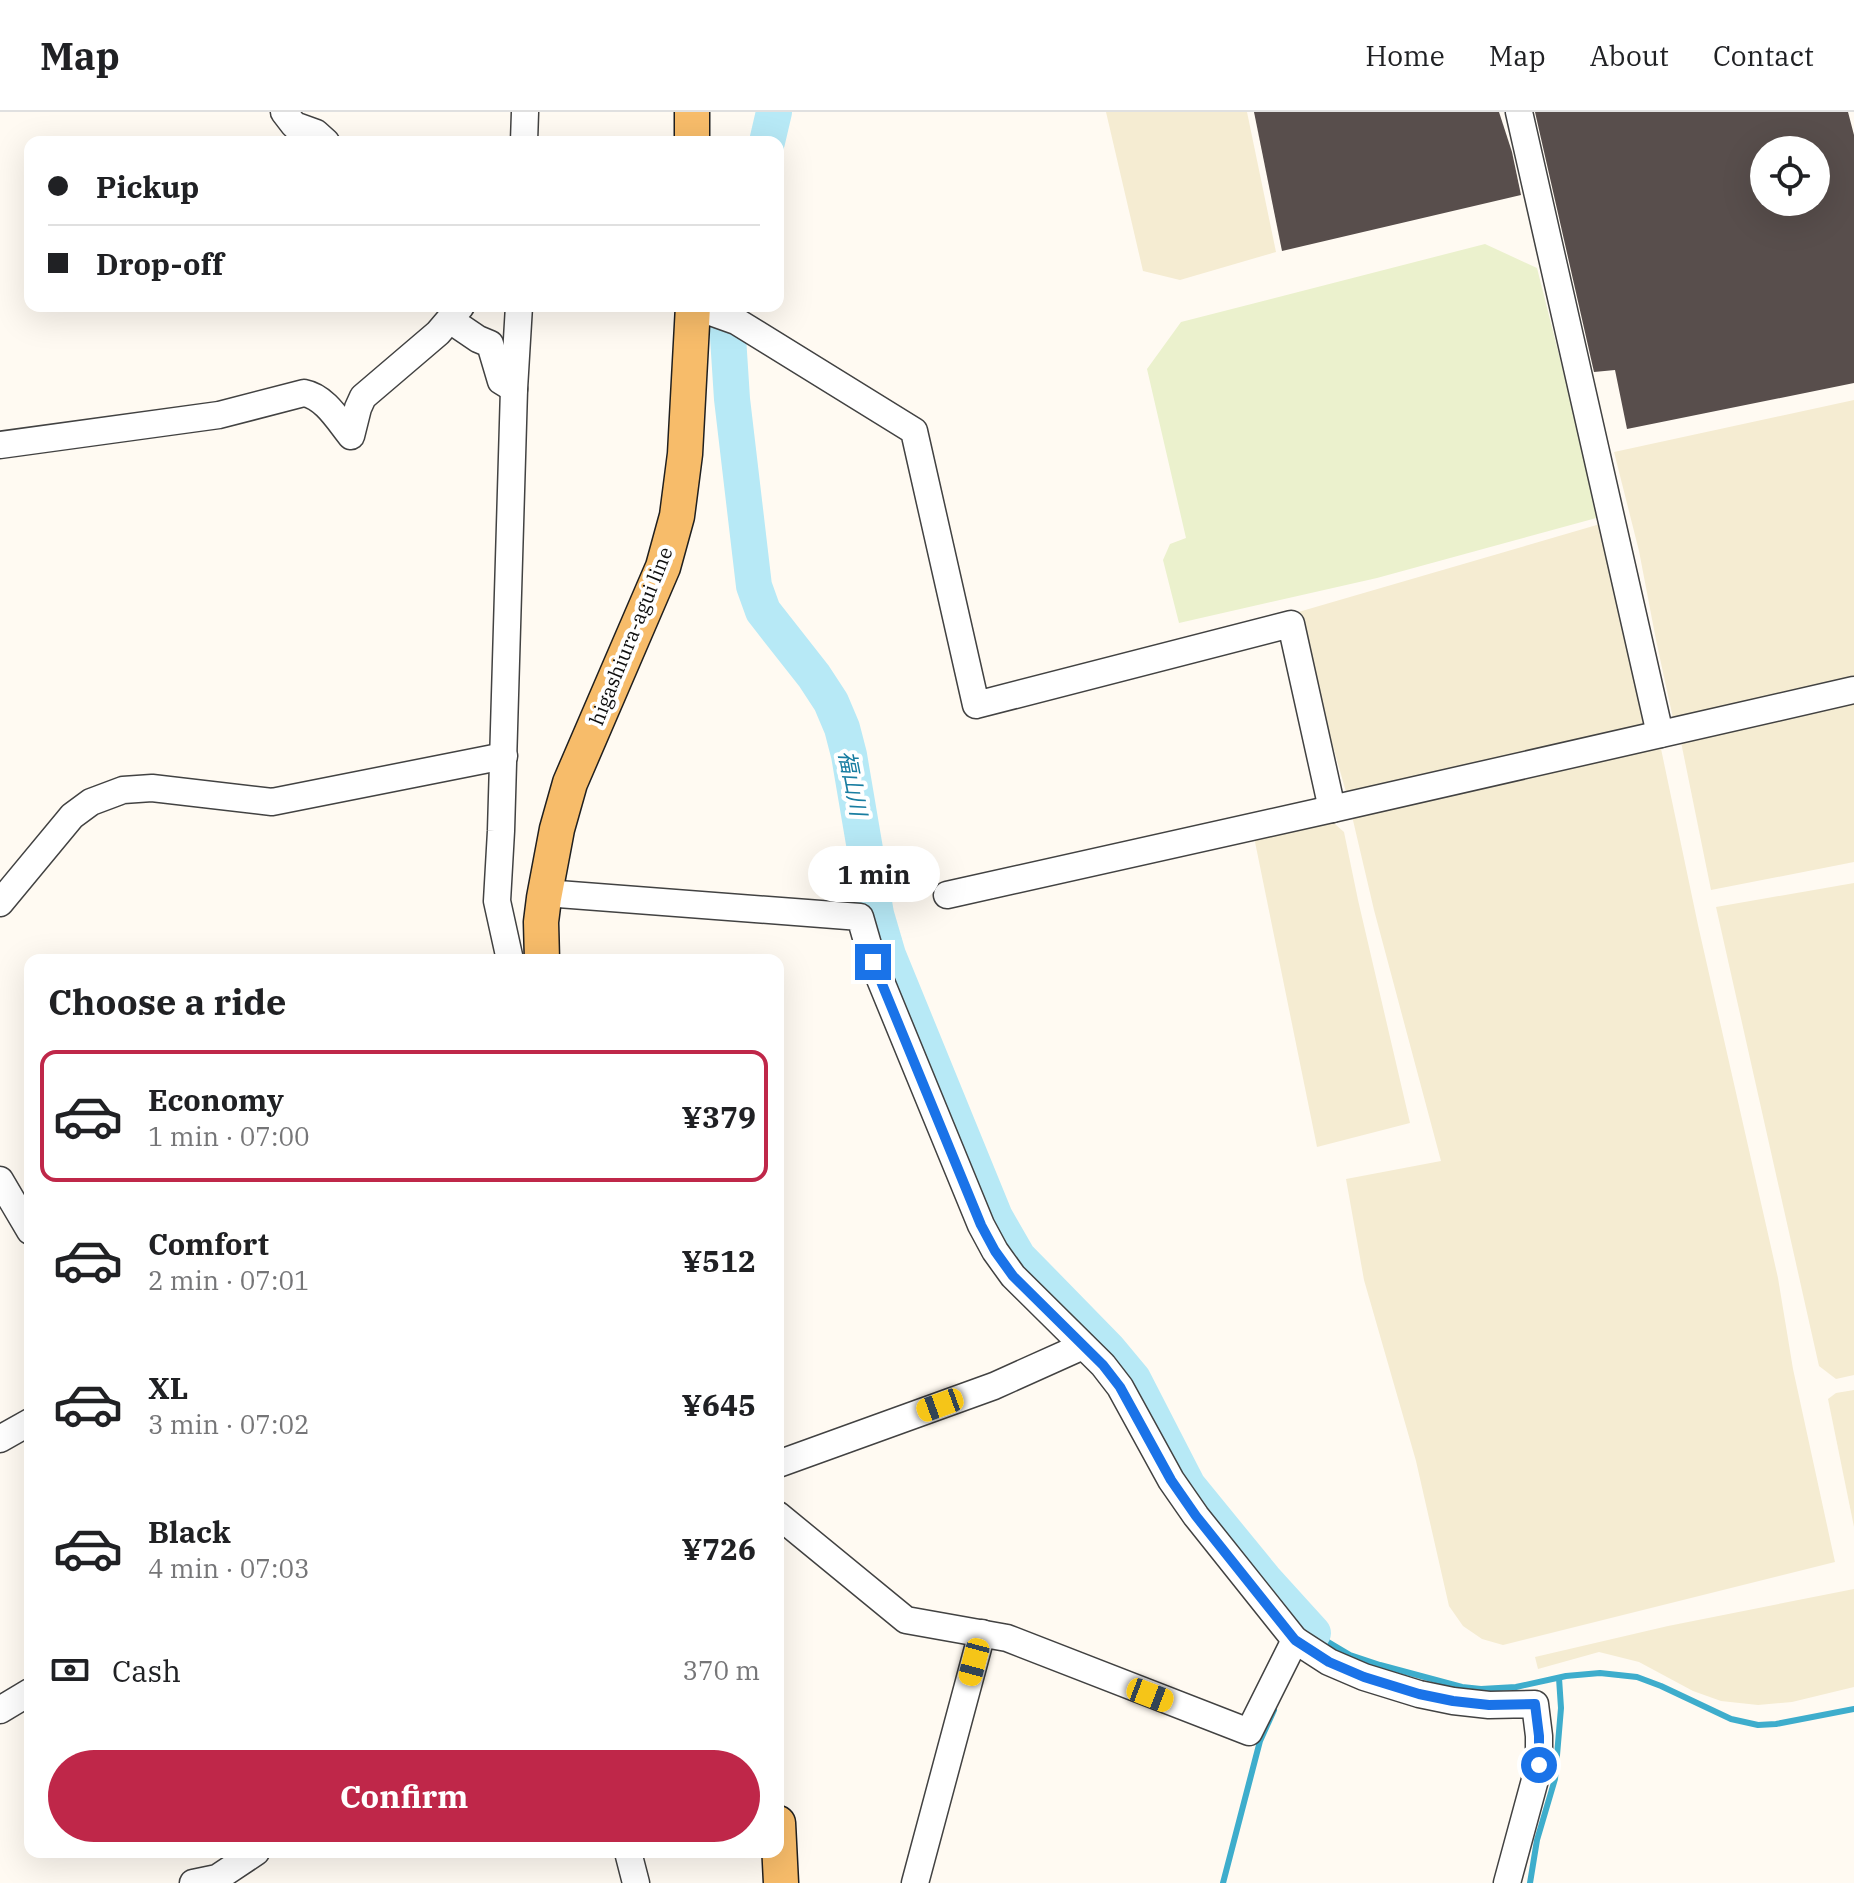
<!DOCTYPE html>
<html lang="en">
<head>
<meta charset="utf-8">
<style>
	:root { --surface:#fff; --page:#f2f2f2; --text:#202124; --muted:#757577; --line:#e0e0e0; --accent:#bf2749 }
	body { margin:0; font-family:"IBM Plex Serif","Noto Sans JP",serif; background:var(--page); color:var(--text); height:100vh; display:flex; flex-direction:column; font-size:30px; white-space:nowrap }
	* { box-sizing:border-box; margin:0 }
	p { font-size:26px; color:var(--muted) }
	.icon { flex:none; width:44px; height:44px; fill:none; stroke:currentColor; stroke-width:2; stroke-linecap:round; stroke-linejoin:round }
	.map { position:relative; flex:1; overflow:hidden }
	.details { position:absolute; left:24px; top:842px; width:760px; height:904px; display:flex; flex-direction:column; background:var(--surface); border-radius:16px; box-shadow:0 8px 32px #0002 }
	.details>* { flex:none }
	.banner { position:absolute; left:24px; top:24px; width:760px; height:176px; border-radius:16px; box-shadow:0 8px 32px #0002; display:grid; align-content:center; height:176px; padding:0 24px; background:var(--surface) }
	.tools { position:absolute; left:1750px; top:24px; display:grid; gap:16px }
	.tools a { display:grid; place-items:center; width:80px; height:80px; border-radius:50%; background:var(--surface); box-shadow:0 8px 32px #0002; font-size:40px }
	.end { position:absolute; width:36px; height:36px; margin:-18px; border:10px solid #1a73e8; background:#fff; box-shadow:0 0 0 4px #fff }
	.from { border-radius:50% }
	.bubble { position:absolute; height:56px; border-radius:28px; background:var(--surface); box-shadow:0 8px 32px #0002; font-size:26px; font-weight:700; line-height:56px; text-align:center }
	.car { position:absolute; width:24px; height:48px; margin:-24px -12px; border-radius:10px; box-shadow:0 0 6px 2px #0007; background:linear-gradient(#f5c518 24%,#345 0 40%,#f5c518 0 76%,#345 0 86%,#f5c518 0) }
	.banner b { display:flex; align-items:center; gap:28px; height:76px; font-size:30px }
	.banner b+b { border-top:2px solid var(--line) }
	.banner i { width:20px; height:20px; background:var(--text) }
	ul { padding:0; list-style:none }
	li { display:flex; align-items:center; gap:24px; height:132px; margin:0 16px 12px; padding:0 8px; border:4px solid transparent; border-radius:16px }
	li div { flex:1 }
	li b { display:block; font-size:30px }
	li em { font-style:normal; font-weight:700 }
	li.on { border-color:var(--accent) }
	li>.icon { width:72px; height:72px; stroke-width:1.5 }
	h2 { padding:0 24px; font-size:36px; line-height:96px }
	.pay { display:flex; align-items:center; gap:20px; height:88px; padding:0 24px; font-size:30px }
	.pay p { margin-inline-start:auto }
	.primary-button { display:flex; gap:16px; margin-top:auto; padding:16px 24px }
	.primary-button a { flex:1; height:92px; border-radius:48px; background:var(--accent); color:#fff; font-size:32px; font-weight:700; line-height:92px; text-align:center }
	header { display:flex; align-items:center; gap:48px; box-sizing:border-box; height:112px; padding:0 40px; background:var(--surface); border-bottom:2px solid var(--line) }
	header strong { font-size:38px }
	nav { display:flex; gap:44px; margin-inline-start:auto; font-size:28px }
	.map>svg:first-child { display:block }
	.farmland { fill:#f5ecd2 }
	.pitch { fill:#ebf1cd }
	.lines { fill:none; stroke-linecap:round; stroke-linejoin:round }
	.stream { stroke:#3eadcc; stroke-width:6 }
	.river { stroke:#b7e9f6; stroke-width:36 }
	.building { fill:#584e4c; fill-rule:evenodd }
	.minor-casing { stroke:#424242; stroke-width:29 }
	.major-casing { stroke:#202020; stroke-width:37 }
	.minor { stroke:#fff; stroke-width:26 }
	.major { stroke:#f7bc6a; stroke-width:34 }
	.route { stroke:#1a73e8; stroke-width:10 }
	.labels { text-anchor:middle; stroke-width:8; stroke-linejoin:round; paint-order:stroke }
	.street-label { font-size:20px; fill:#0f0f0f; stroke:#fff }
	.water-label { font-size:22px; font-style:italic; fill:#187da1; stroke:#fff }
</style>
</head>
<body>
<header>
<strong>Map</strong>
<nav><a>Home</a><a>Map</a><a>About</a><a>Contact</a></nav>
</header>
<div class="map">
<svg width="1854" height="1771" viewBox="0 0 1854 1771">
	<rect width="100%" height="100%" fill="#fffaf2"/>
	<!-- farmland -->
	<g class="farmland">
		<path d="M1106 0H1247L1276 140 1180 168 1143 159Z"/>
		<path d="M1854 288V568L1674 611 1656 528 1639 439 1614 340Z"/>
		<path d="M1607 410 1657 612 1348 687 1295 501Z"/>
		<path d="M1854 586V750L1711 778 1680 625Z"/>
		<path d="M1660 632 1698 813 1778 1166 1793 1257 1835 1450 1503 1533 1482 1527 1463 1514 1449 1494 1416 1349 1364 1168 1346 1067 1441 1049 1374 798 1352 704 1445 685Z"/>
		<path d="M1327 705 1344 720 1358 788 1410 1011 1317 1035 1254 725Z"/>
		<path d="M1854 771V1263L1836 1267 1819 1254 1716 795Z"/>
		<path d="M1854 1278V1415L1828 1287 1836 1281Z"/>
		<path d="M1854 1477V1575L1792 1590 1758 1593 1721 1589 1693 1579 1639 1550 1599 1540 1538 1557 1535 1545 1668 1514Z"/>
	</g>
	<!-- pitch -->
	<path class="pitch" d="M1485 132 1537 156 1600 405 1377 466 1179 511 1163 448 1170 432 1186 426 1147 257 1181 210Z"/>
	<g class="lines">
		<!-- stream -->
		<g class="stream">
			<path d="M1309 1528 1313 1521 1350 1543 1380 1553 1462 1575 1481 1577 1516 1575 1566 1564 1600 1561 1637 1565 1661 1574 1731 1607 1758 1613 1776 1612 1854 1597"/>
			<path d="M1223 1771 1260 1629 1274 1598"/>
			<path d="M1530 1771 1537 1728 1555 1667 1561 1596 1559 1566"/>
		</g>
		<!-- river -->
		<g class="river">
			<path d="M767 30 774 0"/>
			<path d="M726 194 732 287 754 474 763 499 814 564 831 590 842 616 849 643 876 802 888 843 995 1105 1018 1145 1108 1237 1133 1267 1188 1374 1264 1467 1313 1521"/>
		</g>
	</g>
	<!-- building -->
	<g class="building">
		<path d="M1254 0H1499L1512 40 1521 83 1282 139Z"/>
		<path d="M1535 0H1848L1854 23V271L1627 317 1615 258 1594 260ZM1764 38H1816V90H1764Z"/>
	</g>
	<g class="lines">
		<defs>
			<g id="minor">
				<path d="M284 0 294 13 316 21 326 30"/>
				<path d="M1519 0 1660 622"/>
				<path d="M524 30 525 0"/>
				<path d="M694 194 736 209 914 319 976 593 1291 512 1332 697"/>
				<path d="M450 208 478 227 490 232 501 269 514 277"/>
				<path d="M0 333 219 303 304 281C325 285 338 308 351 324L358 296 363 285 438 221 461 194"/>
				<path d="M545 781 860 805 873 850 981 1113 995 1139 1013 1164 1103 1253 1120 1275 1171 1368 1196 1404 1295 1528 1329 1550 1364 1565 1419 1582 1453 1589 1489 1593 1535 1592 1539 1624V1653L1507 1771"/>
				<path d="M947 783 1332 697 1854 578"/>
				<path d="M0 791 72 704 91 690 123 678 152 676 272 690 504 644"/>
				<path d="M510 848 497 789 501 719 514 277 519 194"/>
				<path d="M0 1068 30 1119"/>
				<path d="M0 1327 30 1310"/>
				<path d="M778 1352 994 1274 1083 1234"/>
				<path d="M778 1403 906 1508 1007 1526 1249 1620 1295 1528"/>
				<path d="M0 1598 30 1580"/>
				<path d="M628 1740 636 1771"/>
				<path d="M193 1771 217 1766 256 1740"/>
				<path d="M915 1771 982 1521"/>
			</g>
			<g id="major">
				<path d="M692 0V30"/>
				<path d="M542 848 541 810 544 786 557 717 570 671 663 455 677 404 685 342 693 194"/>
				<path d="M778 1711 781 1771"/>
			</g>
		</defs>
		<!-- minor casing -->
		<use href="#minor" class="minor-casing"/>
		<!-- major casing -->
		<use href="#major" class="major-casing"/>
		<!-- minor -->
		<use href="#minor" class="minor"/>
		<!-- major -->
		<use href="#major" class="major"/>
	</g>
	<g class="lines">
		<!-- route -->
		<path class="route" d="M873 850 981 1113 995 1139 1013 1164 1103 1253 1120 1275 1171 1368 1196 1404 1295 1528 1329 1550 1364 1565 1419 1582 1453 1589 1489 1593 1535 1592 1539 1624V1653"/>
	</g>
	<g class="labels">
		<!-- street labels -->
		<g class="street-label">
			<text transform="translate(631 524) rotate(-68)" y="7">higashiura-agui line</text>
		</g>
		<!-- water labels -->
		<g class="water-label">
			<text transform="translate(853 671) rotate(79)" y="8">福山川</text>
		</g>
	</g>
</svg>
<div class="tools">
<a><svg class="icon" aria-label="locate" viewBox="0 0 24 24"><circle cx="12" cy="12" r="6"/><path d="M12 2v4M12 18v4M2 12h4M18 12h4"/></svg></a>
</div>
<i class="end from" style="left:1539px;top:1653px"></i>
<i class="end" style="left:873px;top:850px"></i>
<div class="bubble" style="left:808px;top:734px;width:132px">1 min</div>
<i class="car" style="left:940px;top:1293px;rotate:250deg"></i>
<i class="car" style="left:974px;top:1550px;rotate:195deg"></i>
<i class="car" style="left:1150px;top:1583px;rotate:111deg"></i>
<div class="banner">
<b><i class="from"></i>Pickup</b>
<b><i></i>Drop-off</b>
</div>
<section class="details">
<h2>Choose a ride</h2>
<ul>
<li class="on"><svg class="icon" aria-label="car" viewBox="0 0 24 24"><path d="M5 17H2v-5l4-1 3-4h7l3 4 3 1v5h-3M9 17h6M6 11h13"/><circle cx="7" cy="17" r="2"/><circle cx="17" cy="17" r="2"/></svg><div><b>Economy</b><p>1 min · 07:00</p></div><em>¥379</em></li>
<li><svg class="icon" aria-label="car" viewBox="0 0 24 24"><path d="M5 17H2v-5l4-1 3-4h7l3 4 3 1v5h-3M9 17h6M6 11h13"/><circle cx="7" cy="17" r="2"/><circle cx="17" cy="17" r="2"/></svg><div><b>Comfort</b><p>2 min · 07:01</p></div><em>¥512</em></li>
<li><svg class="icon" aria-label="car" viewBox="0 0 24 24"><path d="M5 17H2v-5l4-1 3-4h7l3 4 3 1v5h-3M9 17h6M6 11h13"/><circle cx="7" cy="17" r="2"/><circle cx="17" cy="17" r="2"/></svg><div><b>XL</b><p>3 min · 07:02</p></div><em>¥645</em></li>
<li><svg class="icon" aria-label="car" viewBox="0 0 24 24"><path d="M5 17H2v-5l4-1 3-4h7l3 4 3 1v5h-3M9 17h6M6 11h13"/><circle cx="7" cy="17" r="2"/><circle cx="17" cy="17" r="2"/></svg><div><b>Black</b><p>4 min · 07:03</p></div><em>¥726</em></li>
</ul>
<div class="pay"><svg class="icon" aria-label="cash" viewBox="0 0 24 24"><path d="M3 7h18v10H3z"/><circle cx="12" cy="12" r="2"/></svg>Cash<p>370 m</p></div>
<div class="primary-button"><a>Confirm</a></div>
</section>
</div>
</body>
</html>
